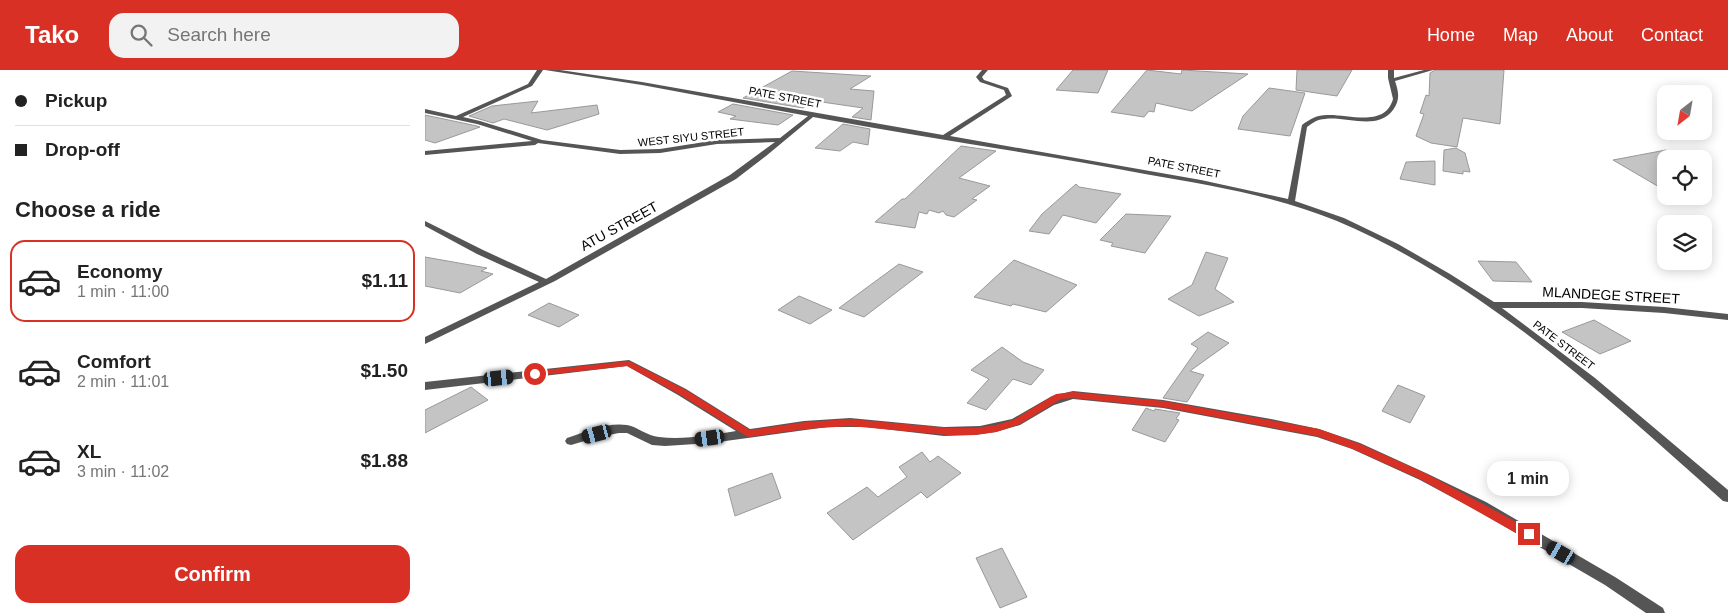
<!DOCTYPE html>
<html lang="en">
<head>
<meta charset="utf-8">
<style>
	:root { --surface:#fff; --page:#f2f2f2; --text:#222; --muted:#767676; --line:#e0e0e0; --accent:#d93025 }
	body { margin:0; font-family:Helvetica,sans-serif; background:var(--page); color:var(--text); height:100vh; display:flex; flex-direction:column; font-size:19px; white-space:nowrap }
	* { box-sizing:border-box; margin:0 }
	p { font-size:16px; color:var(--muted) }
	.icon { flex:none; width:28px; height:28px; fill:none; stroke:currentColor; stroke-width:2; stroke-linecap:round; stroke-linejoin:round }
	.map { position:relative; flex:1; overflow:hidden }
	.drawer { display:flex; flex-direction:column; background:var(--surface); width:425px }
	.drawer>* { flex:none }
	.guide { display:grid; align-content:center; height:110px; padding:0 15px; background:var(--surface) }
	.needle { width:32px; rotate:211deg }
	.fabs { position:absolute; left:1232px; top:15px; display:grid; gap:10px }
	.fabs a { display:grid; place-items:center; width:55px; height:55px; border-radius:10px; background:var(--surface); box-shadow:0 2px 12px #0003; font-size:25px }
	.end { position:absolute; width:22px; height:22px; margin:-11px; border:6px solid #d93025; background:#fff; box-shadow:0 0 0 2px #fff }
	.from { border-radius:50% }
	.bubble { position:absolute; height:35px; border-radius:15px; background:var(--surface); box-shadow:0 2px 12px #0003; font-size:16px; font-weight:700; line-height:35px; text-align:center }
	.car { position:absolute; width:15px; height:30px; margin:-15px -8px; border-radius:6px; box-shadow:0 0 4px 1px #0007; background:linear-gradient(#222 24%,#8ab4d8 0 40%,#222 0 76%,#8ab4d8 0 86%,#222 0) }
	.guide b { display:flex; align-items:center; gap:18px; height:48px; font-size:19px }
	.guide b+b { border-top:1px solid var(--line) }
	.guide i { width:12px; height:12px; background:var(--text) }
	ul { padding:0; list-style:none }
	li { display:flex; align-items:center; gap:15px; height:82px; margin:0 10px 8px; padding:0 5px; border:2px solid transparent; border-radius:15px }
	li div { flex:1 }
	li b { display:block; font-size:19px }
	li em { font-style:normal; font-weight:700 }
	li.current { border-color:var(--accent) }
	li>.icon { width:45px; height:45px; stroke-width:1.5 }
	h2 { padding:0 15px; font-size:22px; line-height:60px }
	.cta { display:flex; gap:10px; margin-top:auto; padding:10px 15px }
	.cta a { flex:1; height:58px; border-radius:15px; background:var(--accent); color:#fff; font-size:20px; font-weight:700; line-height:58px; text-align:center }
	header { display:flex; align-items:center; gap:30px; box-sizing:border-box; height:70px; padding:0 25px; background:var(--accent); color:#fff }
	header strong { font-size:24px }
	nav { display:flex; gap:28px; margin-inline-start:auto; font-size:18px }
	.search { width:350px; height:45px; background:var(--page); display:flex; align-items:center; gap:12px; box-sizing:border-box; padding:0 18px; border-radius:15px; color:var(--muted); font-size:19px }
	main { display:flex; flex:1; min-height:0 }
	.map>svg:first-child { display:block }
	.building { fill:#c4c4c4; stroke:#999 }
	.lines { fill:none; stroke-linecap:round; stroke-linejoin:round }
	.minor { fill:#555; fill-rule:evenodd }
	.route { fill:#d93025 }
	.labels { text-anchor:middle; stroke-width:5; stroke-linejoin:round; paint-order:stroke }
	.far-street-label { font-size:11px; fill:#000; stroke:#fff }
	.street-label { font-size:14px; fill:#000; stroke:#fff }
</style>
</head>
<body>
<header>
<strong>Tako</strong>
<div class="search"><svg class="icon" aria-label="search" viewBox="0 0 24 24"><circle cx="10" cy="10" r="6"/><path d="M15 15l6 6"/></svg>Search here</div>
<nav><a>Home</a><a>Map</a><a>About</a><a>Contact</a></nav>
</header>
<main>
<section class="drawer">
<div class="guide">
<b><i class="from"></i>Pickup</b>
<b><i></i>Drop-off</b>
</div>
<h2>Choose a ride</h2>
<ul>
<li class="current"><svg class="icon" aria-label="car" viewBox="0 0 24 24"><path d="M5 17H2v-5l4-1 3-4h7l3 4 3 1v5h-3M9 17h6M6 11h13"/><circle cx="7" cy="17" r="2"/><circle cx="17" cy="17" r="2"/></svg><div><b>Economy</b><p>1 min · 11:00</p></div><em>$1.11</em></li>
<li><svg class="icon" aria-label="car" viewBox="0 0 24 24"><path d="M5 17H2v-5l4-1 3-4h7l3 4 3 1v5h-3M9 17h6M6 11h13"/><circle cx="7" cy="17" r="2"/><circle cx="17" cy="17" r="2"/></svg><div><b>Comfort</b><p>2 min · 11:01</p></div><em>$1.50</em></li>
<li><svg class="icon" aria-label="car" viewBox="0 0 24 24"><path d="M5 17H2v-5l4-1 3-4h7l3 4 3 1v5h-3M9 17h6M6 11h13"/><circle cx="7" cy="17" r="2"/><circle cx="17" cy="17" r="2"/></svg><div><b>XL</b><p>3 min · 11:02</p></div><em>$1.88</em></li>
</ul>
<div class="cta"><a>Confirm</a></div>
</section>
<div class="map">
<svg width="1303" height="543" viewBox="0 0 1303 543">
	<rect width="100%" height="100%" fill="#fff"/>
	<!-- building -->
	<g class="building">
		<path d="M648 0H683L673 23 631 20Z"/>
		<path d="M722 0 756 4 757 0 823 4 767 41 731 33 729 42 724 41 719 47 686 42Z"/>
		<path d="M872 0H927L912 26 871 20Z"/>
		<path d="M1010 0H1079L1075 54 1038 48 1032 77 1006 73 991 66 999 44 995 43 1001 25 1004 26 1005 3Z"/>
		<path d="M367 1 446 6 425 19 449 21 446 50 427 47 438 38 390 31 378 38 318 28Z"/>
		<path d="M844 18 880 23 865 66 813 59 818 46Z"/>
		<path d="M113 31 106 43 172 35 174 44 122 60 79 49 68 53 44 46 67 36Z"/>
		<path d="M308 34 368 45 353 55 305 49 311 46 293 42Z"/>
		<path d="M0 45 52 56 55 57 10 73 0 70Z"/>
		<path d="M418 54 445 59 443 75 428 72 415 81 390 78Z"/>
		<path d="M536 76 571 81 534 108 565 116 547 129 552 130 529 147 521 145 518 141 514 143 504 140 502 144 494 142 490 158 450 152 477 129H480Z"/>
		<path d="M1031 78 1040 83 1045 102 1038 101V104L1018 101 1019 80Z"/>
		<path d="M1241 80V121L1188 90Z"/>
		<path d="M1010 91V115L975 109 981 92Z"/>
		<path d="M651 114 654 117 696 124 671 153 638 145 624 164 604 161 617 144Z"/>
		<path d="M701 144 746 146 720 183 686 176 688 173 675 170Z"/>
		<path d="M781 182 803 188 790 219 809 232 774 246 743 229 767 215Z"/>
		<path d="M0 187 62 198 56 201 68 204 35 223 0 216Z"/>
		<path d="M589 190 652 215 621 242 588 234 586 236 549 227Z"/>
		<path d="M1053 191 1091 192 1107 212 1068 211Z"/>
		<path d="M474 194 498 202 439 247 414 238Z"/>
		<path d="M374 226 407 240 385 254 353 240Z"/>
		<path d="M124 233 154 245 134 257 103 245Z"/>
		<path d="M1169 250 1206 271 1175 284 1137 262Z"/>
		<path d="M783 262 804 273 765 301 779 305 762 332 738 328 773 278 766 274Z"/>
		<path d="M577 277 598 292 619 300 606 315 588 309 561 340 542 333 564 309 546 300Z"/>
		<path d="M973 315 1000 326 985 353 957 341Z"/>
		<path d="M46 317 63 330 0 363V340Z"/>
		<path d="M721 338 729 341 730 339 755 343 751 349 754 350 740 372 707 360Z"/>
		<path d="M497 382 505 392 513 386 536 403 502 428 496 422 428 470 402 443 442 417 453 427 482 407 474 397Z"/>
		<path d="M347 403 356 428 310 446 303 419Z"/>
		<path d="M577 478 602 527 575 538 551 488Z"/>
	</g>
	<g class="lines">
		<!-- minor -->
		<g class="minor">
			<path d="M112 0H118L107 16 38 47 55 51 117 70 195 80 235 79 292 70 355 68 383 46 217 15 120 0H135L217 12 518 65 581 25 579 20 555 12 551 7 557 0H563L557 7 559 10 583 18 587 26 525 66 776 110 863 129 877 55C885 49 892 45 902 45 924 44 960 58 968 29L963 8V0H969V8L999 0H1008L970 11C974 23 975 30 968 40 953 61 921 46 900 49 892 49 888 53 882 57L870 131 919 148 973 174 1025 204 1069 232H1157L1239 237 1303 244V250L1239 243 1157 238H1077L1170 308 1303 420V432L1298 431C1180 326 1060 214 912 151 851 126 784 115 720 104 610 83 499 68 388 47L341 86 311 109 130 211 0 274V267L114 212 52 184 0 156V151L58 180 121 209 305 105 350 72 292 74 235 83 195 84 113 73 110 75 0 85V81L107 71 52 54 0 43V39L31 46 103 14Z"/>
			<path d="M204 290 261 319 325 359 379 351 425 348 519 357 555 356 587 349 627 326 648 321 738 330 846 349 894 359 935 373 1003 404 1061 432 1190 507 1238 538 1240 543H1221L1180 515 1051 440 995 410 927 379 892 367 738 338 648 329 629 335 595 355 571 362 550 365 519 366 441 357H402L286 373 240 376 227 375 202 363H194L173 367 146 375 142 374 140 371 142 368C160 362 182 352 202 355 213 357 222 366 234 367 259 370 286 365 311 361L253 325 202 296 0 320V312Z"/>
		</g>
	</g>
	<!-- route -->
	<path class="route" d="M204 291 261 320 325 360 381 352 425 349 523 358H550L571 355 588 350 631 324 648 322 738 331 894 359 935 374 1002 404 1108 461 1110 464 1108 468H1100L995 409 928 379 892 366 738 337 648 328 636 329 595 354 571 362 550 365H523L425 356 381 359 323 367 254 324 202 296 110 306 106 304 110 301Z"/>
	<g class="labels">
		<!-- far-street labels -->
		<g class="far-street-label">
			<text transform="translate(360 27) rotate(11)" y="4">PATE STREET</text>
			<text transform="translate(266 67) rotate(-6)" y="4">WEST SIYU STREET</text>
			<text transform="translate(759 97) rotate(11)" y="4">PATE STREET</text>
			<text transform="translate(1139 275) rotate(37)" y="4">PATE STREET</text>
		</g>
		<!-- street labels -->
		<g class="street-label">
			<text transform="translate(194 156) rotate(-29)" y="5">ATU STREET</text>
			<text transform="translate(1186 225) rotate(3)" y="5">MLANDEGE STREET</text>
		</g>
	</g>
</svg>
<div class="fabs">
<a><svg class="needle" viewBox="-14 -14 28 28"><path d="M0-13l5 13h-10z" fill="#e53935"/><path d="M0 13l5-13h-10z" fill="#767676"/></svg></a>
<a><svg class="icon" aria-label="locate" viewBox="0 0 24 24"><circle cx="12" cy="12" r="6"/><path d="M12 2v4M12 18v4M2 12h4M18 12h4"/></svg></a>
<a><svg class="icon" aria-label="layers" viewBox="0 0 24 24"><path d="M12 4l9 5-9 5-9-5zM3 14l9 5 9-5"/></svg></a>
</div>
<i class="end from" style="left:110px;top:304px"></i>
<i class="end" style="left:1104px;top:464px"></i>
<div class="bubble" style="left:1062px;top:391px;width:82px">1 min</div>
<i class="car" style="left:74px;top:308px;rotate:84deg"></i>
<i class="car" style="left:172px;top:364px;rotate:255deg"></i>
<i class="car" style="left:285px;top:368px;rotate:262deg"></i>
<i class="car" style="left:1136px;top:483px;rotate:300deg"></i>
</div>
</main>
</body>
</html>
